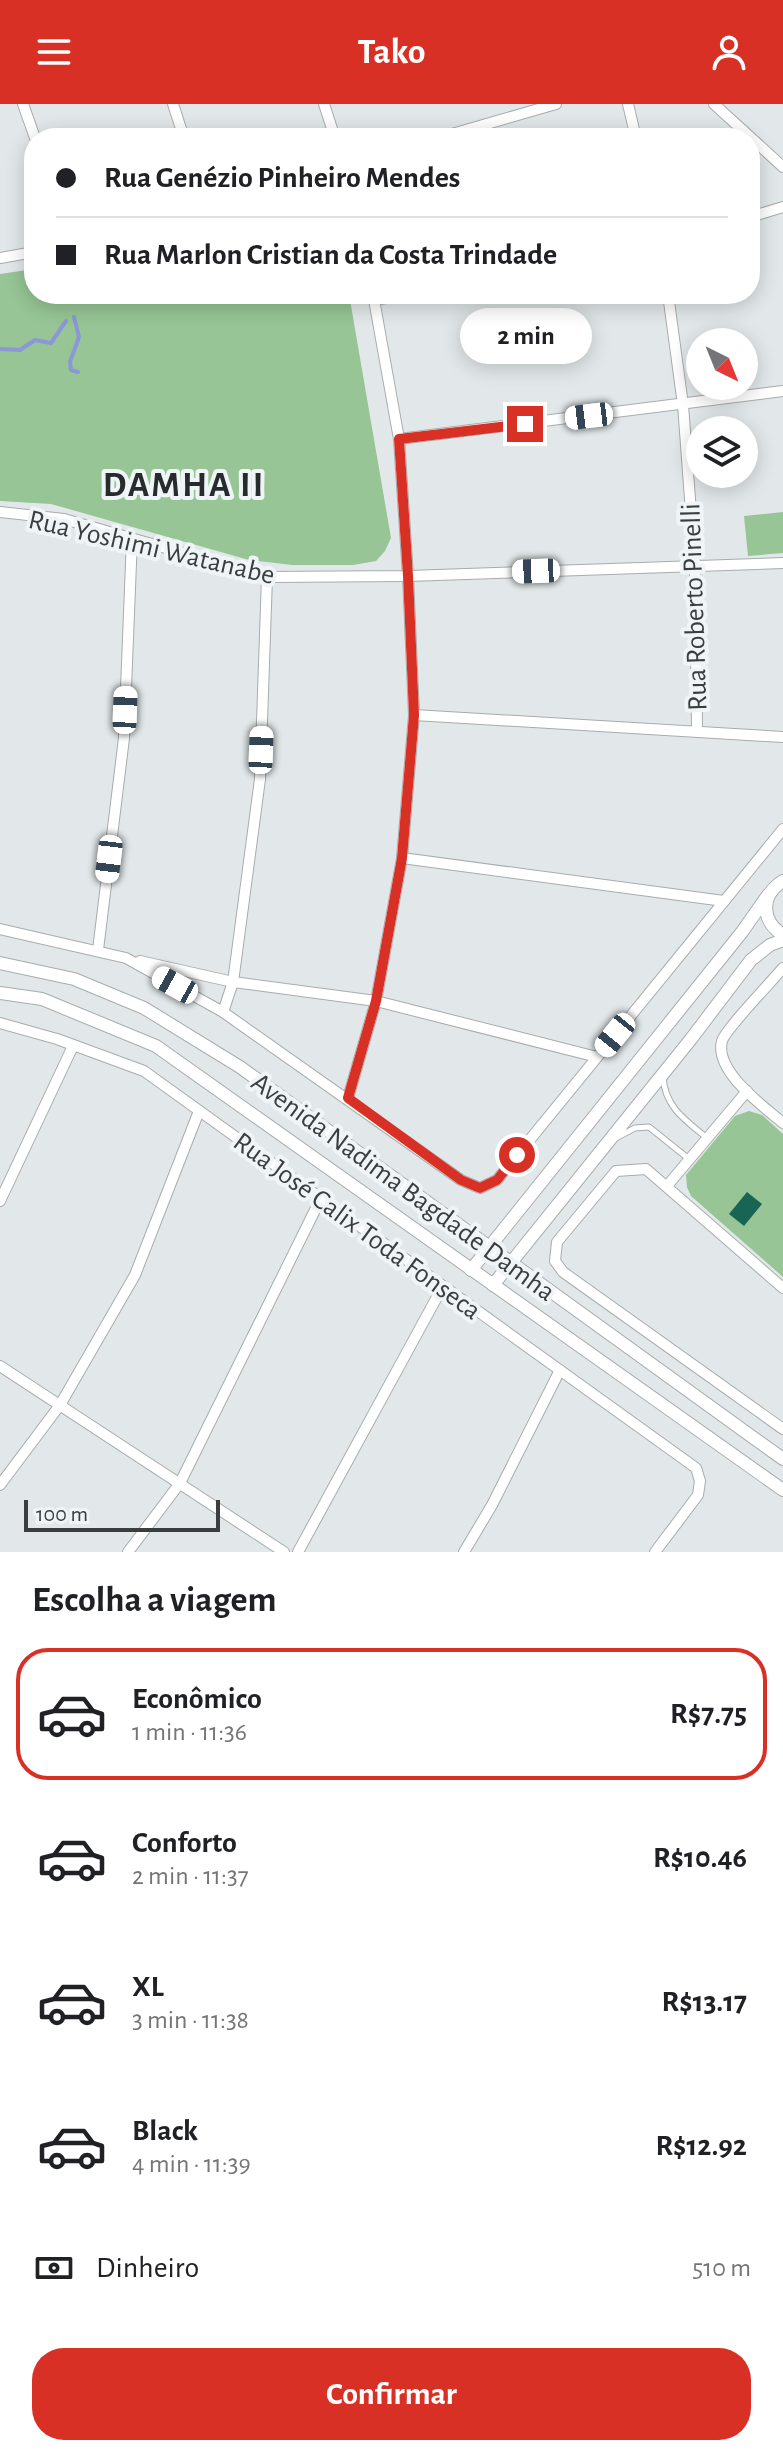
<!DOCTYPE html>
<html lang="pt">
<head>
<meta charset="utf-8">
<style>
	:root { --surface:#fff; --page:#f6f6f6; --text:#202124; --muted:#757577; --line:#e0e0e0; --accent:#d93025 }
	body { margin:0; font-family:"Alegreya Sans",sans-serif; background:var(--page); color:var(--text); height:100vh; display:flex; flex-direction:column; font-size:30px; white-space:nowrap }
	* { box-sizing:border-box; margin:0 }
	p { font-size:26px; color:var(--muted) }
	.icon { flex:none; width:44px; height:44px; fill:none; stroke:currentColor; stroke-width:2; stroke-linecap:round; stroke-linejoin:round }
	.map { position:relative; height:1448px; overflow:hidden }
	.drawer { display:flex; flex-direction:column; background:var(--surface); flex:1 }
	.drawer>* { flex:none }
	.guide { position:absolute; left:24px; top:24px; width:736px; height:176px; border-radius:32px; box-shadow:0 4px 20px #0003; display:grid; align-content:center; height:176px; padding:0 32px; background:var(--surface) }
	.needle { width:52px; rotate:137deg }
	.tools { position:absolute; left:686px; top:224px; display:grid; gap:16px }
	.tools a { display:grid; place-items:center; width:72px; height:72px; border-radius:50%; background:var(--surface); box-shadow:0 4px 20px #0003; font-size:40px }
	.scale { position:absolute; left:24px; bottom:20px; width:196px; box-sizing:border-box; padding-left:8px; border:4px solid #3b3d3e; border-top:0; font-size:22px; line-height:28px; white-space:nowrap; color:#3b3d3e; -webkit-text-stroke:6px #eff5f6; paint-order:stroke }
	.end { position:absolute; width:36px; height:36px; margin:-18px; border:10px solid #d93025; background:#fff; box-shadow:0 0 0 4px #fff }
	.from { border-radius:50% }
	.bubble { position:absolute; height:56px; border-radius:28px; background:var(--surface); box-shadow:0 4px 20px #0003; font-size:26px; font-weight:600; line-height:56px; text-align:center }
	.car { position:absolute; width:24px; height:48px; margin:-24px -12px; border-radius:10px; box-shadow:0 0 6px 2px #0007; background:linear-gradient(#fff 24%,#345 0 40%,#fff 0 76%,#345 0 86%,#fff 0) }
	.guide b { display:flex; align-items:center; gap:28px; height:76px; font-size:30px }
	.guide b+b { border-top:2px solid var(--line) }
	.guide i { width:20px; height:20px; background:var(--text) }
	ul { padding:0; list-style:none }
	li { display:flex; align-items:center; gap:24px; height:132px; margin:0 16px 12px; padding:0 16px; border:4px solid transparent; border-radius:32px }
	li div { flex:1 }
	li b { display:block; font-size:30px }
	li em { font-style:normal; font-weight:600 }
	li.on { border-color:var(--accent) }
	li>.icon { width:72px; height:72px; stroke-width:1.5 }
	h2 { padding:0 32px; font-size:36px; line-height:96px }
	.pay { display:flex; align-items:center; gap:20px; height:88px; padding:0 32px; font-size:30px }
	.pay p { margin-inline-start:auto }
	.button { display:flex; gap:16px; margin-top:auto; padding:16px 32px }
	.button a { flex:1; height:92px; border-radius:32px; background:var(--accent); color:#fff; font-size:32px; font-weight:600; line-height:92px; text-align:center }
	header { display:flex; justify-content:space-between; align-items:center; height:104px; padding:0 32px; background:var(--accent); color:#fff; font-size:36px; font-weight:600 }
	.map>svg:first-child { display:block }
	.green { fill:#97c595 }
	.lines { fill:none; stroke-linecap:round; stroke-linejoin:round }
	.stream { stroke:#8b97d6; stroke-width:4 }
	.building { fill:#1a6455 }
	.service-casing { stroke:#a7acad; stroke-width:7 }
	.minor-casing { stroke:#a7acad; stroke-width:12 }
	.tertiary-casing { stroke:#a7acad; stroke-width:14 }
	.service { stroke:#fff; stroke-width:5 }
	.minor { stroke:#fff; stroke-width:10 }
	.tertiary { stroke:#fff; stroke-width:12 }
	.route { stroke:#d93025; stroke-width:10 }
	.labels { text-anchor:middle; stroke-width:8; stroke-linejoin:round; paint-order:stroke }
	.street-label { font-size:28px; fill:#3b3d3e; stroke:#eff5f6 }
	.district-label { font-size:36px; font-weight:bold; letter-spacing:2px; fill:#272b2c; stroke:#eff5f6 }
</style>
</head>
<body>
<header><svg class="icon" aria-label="menu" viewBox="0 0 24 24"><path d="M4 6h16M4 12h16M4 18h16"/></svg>Tako<svg class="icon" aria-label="person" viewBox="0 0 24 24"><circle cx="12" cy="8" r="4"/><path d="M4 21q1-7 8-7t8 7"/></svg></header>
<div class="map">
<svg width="783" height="1448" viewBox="0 0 783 1448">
	<rect width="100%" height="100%" fill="#e2e8e9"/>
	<!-- green -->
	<g class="green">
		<path d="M34 165V190H349L391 434 385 447 376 457 353 461H292L249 456 51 400 0 397V170Z"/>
		<path d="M783 408V449L748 452 744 412Z"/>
		<path d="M749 1007 762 1011 783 1030V1173L691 1092 687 1083 686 1071 735 1012Z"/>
	</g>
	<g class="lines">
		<!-- stream -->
		<g class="stream">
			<path d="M74 213 79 233 70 258 71 266 78 268"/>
			<path d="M0 245 20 246 35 236 51 239 66 217"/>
		</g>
	</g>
	<!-- building -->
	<path class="building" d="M747 1088 762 1100 744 1122 729 1110Z"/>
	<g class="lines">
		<defs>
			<g id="service">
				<path d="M663 973C665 1003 685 1016 707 1034"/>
				<path d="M616 1034 635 1024 649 1023 689 1055"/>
			</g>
			<g id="minor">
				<path d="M23 0 35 34"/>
				<path d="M173 0 184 34"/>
				<path d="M324 0 335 34"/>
				<path d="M628 0 636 34"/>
				<path d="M714 0 783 63"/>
				<path d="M438 34 556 0"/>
				<path d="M750 113 783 103"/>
				<path d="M0 154 34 148"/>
				<path d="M668 190 683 301 695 462 697 626"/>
				<path d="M375 196 407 190"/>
				<path d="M399 335 783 287"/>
				<path d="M0 408 64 415 267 473 408 472 783 459"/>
				<path d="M414 611 783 633"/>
				<path d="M402 754 724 797"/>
				<path d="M0 825 126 854 223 908 461 1076 480 1084 497 1076 783 725"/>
				<path d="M98 846 124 634 132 434"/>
				<path d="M140 857 233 878 376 897 597 953"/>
				<path d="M783 864C772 877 725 926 722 937 714 967 763 1002 783 1019"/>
				<path d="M223 908 233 878 260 675 267 473"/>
				<path d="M0 919 57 935 144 967 696 1364 700 1377 698 1391 655 1448"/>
				<path d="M348 994 376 897 402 754 414 611 408 472 399 335 373 190"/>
				<path d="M667 1082 747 987"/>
				<path d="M0 1097 73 942"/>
				<path d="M783 1184 646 1065 616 1067 557 1138 555 1157 563 1168 783 1325"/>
				<path d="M0 1262 284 1448"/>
				<path d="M0 1381 60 1301 135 1171 199 1007"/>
				<path d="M128 1448 180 1379 321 1094"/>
				<path d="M298 1448 443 1182"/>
				<path d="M464 1448 492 1401 560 1266"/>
			</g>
			<g id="tertiary">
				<path d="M783 777C760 791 761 817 783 831"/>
				<path d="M0 859 74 875 144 904 240 963 783 1355"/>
				<path d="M0 889 42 895 156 942 783 1386"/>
				<path d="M471 1166 742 828 768 791"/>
				<path d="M493 1181 691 935 751 856 770 841 783 836"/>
			</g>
		</defs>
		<!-- service casing -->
		<use href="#service" class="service-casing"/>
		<!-- minor casing -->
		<use href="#minor" class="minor-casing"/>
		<!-- tertiary casing -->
		<use href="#tertiary" class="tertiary-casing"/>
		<!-- service -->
		<use href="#service" class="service"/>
		<!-- minor -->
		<use href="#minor" class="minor"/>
		<!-- tertiary -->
		<use href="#tertiary" class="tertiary"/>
	</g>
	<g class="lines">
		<!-- route -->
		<path class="route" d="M517 1051 497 1076 480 1084 461 1076 348 994 376 897 402 754 414 611 408 472 399 335 525 320"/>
	</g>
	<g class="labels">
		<!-- street labels -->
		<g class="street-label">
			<text transform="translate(152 442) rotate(13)" y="10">Rua Yoshimi Watanabe</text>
			<text transform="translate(693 503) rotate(-92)" y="10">Rua Roberto Pinelli</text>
			<text transform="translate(404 1082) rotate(36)" y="10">Avenida Nadima Bagdade Damha</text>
			<text transform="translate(358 1121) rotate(36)" y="10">Rua José Calix Toda Fonseca</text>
		</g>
		<!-- district labels -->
		<g class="district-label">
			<text x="184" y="392">DAMHA II</text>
		</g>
	</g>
</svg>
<div class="tools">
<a><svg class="needle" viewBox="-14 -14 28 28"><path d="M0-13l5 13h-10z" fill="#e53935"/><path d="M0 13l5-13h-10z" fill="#757577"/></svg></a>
<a><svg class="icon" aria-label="layers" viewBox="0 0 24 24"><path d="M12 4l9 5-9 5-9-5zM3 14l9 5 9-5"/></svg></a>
</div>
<div class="scale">100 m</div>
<i class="end from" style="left:517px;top:1051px"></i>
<i class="end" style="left:525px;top:320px"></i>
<div class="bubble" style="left:460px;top:204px;width:132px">2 min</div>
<i class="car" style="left:589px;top:312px;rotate:263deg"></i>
<i class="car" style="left:536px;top:467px;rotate:268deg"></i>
<i class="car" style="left:125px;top:606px;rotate:2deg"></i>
<i class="car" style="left:261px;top:646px;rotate:2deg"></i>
<i class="car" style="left:109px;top:755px;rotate:187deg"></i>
<i class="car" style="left:175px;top:881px;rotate:299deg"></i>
<i class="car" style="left:615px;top:931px;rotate:219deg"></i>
<div class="guide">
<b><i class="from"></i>Rua Genézio Pinheiro Mendes</b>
<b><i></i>Rua Marlon Cristian da Costa Trindade</b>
</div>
</div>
<section class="drawer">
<h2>Escolha a viagem</h2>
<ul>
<li class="on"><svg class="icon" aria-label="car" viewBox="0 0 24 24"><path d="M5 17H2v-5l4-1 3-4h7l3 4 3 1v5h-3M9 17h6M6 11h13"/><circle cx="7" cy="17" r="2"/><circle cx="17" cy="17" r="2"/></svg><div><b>Econômico</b><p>1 min · 11:36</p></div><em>R$7.75</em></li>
<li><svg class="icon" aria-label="car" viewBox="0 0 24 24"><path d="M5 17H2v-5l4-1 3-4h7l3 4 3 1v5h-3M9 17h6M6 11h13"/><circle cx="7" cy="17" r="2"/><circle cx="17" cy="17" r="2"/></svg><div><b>Conforto</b><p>2 min · 11:37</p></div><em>R$10.46</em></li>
<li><svg class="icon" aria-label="car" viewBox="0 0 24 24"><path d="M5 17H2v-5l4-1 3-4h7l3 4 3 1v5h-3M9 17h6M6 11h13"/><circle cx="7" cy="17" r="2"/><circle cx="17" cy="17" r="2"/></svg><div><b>XL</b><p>3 min · 11:38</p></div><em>R$13.17</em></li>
<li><svg class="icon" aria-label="car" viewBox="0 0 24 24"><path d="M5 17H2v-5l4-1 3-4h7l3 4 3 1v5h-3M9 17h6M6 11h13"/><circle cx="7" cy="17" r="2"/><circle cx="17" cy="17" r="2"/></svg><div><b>Black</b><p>4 min · 11:39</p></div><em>R$12.92</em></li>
</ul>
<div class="pay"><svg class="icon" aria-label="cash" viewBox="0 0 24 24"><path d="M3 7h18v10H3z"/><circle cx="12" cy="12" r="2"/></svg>Dinheiro<p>510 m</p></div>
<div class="button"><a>Confirmar</a></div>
</section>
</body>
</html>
